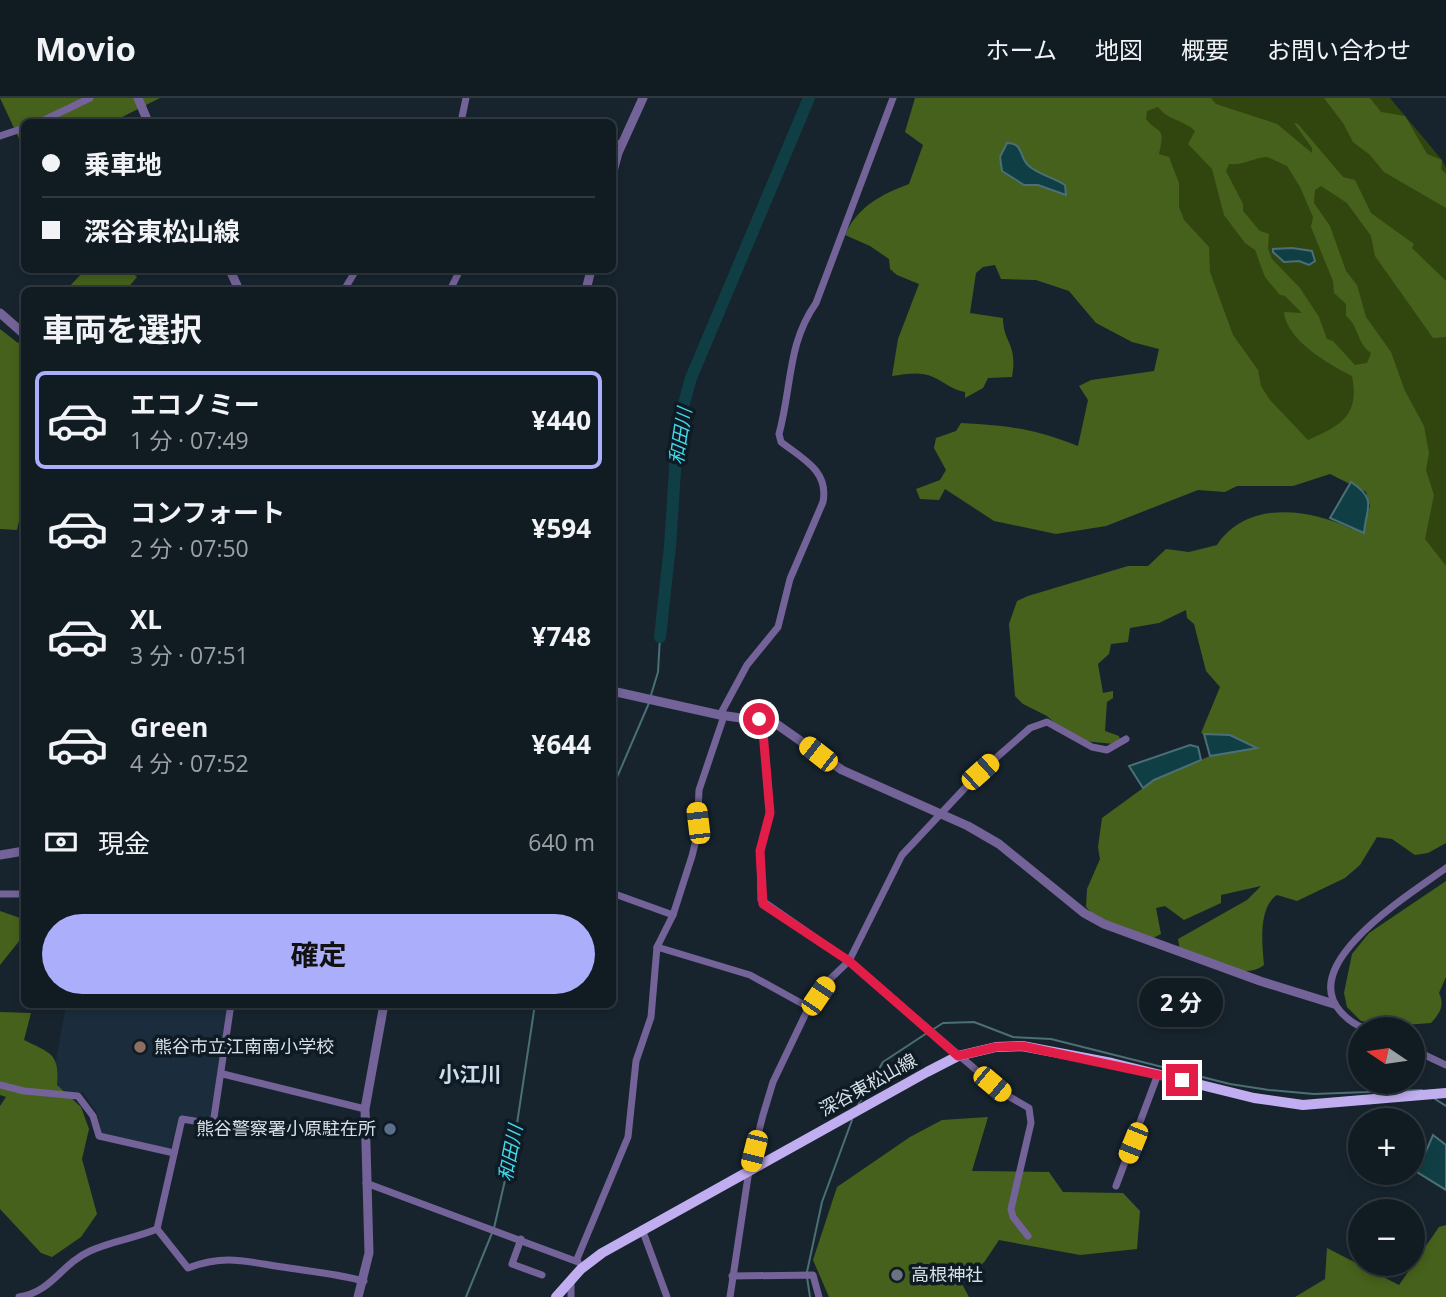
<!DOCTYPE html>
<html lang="ja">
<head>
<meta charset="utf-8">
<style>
	:root { --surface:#111b22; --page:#1a242a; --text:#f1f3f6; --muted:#9ca1a5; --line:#303940; --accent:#abaffb }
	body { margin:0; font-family:"Open Sans","Noto Sans JP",sans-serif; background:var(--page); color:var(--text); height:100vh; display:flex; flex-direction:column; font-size:26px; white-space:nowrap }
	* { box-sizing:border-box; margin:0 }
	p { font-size:23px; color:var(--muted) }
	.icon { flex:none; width:38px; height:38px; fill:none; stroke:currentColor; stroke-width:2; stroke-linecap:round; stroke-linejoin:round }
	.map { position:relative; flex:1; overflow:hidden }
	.drawer { position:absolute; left:21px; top:189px; width:595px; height:721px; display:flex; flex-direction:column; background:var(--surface); border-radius:10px; box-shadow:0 4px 10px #0003,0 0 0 2px var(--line) }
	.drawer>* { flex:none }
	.guide { position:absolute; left:21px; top:21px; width:595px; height:154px; border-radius:10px; box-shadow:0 4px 10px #0003,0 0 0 2px var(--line); display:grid; align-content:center; height:154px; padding:0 21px; background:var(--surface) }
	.needle { width:46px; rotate:283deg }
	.fabs { position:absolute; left:1348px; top:919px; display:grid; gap:14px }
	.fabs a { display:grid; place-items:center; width:77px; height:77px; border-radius:50%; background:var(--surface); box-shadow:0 4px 10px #0003,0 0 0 2px var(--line); font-size:35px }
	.end { position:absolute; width:32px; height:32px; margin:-16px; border:9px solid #e11d48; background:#fff; box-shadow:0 0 0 4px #fff }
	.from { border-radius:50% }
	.bubble { position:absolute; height:49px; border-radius:24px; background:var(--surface); box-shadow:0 4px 10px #0003,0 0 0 2px var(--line); font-size:23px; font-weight:700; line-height:49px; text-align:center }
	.car { position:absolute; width:21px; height:42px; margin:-21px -10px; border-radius:9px; box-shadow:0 0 5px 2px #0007; background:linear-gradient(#f5c518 24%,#345 0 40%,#f5c518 0 76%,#345 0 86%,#f5c518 0) }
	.guide b { display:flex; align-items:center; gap:24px; height:66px; font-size:26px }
	.guide b+b { border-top:2px solid var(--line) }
	.guide i { width:18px; height:18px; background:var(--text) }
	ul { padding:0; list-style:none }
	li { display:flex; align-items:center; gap:21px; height:98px; margin:0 14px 10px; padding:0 7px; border:4px solid transparent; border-radius:10px }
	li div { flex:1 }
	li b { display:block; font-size:26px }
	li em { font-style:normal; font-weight:700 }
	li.selected { border-color:var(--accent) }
	li>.icon { width:63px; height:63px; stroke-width:1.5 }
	h2 { padding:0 21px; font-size:32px; line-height:84px }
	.pay { display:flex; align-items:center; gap:18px; height:77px; padding:0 21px; font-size:26px }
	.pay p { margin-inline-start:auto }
	.button { display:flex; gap:14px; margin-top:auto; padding:14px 21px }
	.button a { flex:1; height:80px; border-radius:42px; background:var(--accent); color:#111; font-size:28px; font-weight:700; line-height:80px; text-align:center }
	header { display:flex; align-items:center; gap:42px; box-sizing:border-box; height:98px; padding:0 35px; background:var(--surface); border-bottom:2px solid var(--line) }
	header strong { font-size:33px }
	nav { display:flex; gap:38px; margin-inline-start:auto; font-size:24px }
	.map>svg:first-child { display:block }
	.built { fill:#1b2d3c }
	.green { fill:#31460e }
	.forest { fill:#46611b; fill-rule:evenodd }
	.water { fill:#0f3f45; stroke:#4b6f76; stroke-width:2 }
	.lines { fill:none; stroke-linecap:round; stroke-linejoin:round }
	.stream { stroke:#4b6f76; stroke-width:2 }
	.river { stroke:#0f3f45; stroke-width:12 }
	.minor { stroke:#736398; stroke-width:7 }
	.tertiary { stroke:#736398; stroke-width:9 }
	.primary { stroke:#c1aef0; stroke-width:10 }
	.route { stroke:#e11d48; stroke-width:9 }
	.education-dot { fill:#8d6e63; stroke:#0e1a24; stroke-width:2.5 }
	.service-dot { fill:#5c6f8a; stroke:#0e1a24; stroke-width:2.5 }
	.worship-dot { fill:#6b7280; stroke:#0e1a24; stroke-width:2.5 }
	.labels { text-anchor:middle; stroke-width:7; stroke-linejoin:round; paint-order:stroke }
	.poi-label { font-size:18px; fill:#d8e0e7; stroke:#0e1a24; text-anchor:start }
	.street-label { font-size:18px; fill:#d8e0e7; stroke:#0e1a24 }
	.water-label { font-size:19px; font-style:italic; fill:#41d9ea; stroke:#0e1a24 }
	.quarter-label { font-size:21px; font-weight:bold; fill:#ccdceb; stroke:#0e1a24 }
</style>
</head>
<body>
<header>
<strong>Movio</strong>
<nav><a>ホーム</a><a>地図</a><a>概要</a><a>お問い合わせ</a></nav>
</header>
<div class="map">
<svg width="1446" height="1199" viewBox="0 0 1446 1199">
	<rect width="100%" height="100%" fill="#17242e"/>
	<!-- built -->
	<path class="built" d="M66 907H228L213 1019 208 1022 179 1018 170 1051 102 1036 96 1013 83 995 51 991Z"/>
	<!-- green -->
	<path class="green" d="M1142 0H1390L1442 62 1446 70V478L1417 441 1429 403 1299 349 1266 305 1144 97Z"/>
	<!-- forest -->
	<g class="forest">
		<path d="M0 0H160L122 19 101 24H24L22 47Z"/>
		<path d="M915 0H1211L1216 6 1277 26 1312 55V50L1294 25 1298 26 1343 79 1355 82 1371 115 1414 146 1412 150 1446 183V239L1433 240 1375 158 1371 138 1347 105 1321 88 1315 92 1314 105 1330 128 1346 173 1357 187 1366 219 1391 254 1405 293 1424 328 1429 355 1426 372 1434 397 1425 441 1446 468V745L1428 755 1415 757 1392 741 1377 739 1360 767 1345 780 1297 803 1277 797C1258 810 1262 845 1264 867 1243 884 1202 861 1180 853L1178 841 1247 802 1261 788 1221 797V805L1184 822 1165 808 1156 810 1161 836 1153 840 1100 823 1086 809 1087 791 1100 761 1098 749 1102 720 1154 682 1210 658 1256 649 1201 635 1220 589 1206 573 1194 526 1187 520 1186 512 1159 525 1130 530 1128 544 1111 546 1109 556 1098 566 1103 595 1113 593V600L1107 604 1105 633 1119 638 1120 642 1114 646 1074 642 1047 618 1023 606 1015 598 1009 526 1017 503 1028 498 1128 468H1148L1166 451 1189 454 1217 447C1247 402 1309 410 1352 431L1365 424 1370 408 1366 394 1330 376 1293 388H1237L1225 394 1198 392 1106 428 1056 436 994 423 945 391 939 402 920 401 916 391 940 382 946 372 934 350 936 340 956 333 961 325C1010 328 1032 330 1078 348L1088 302 1079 288 1091 282 1154 273 1159 251 1132 244 1096 225 1069 193 1036 182 1001 181 995 167 983 169 976 175 970 215 1003 220C1003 245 1018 245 1012 279L988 280 983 290 965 300V294C952 292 945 284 933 279 920 273 906 276 892 278L898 241 919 186 897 177 890 171 889 161 870 148 845 137C857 109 882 96 909 86L923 47 905 34ZM1158 9C1167 22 1184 22 1195 33L1188 46 1212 71 1224 117 1245 145 1255 152 1265 179 1280 197 1285 198 1302 215 1284 214C1286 242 1330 267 1352 278 1360 318 1340 328 1308 342L1270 302 1261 288 1258 272 1233 237 1210 174 1209 149 1184 122 1179 109V85L1169 59 1159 56C1166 26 1158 37 1146 21L1147 13ZM1267 59 1287 68 1300 89 1313 119 1311 129 1333 183 1334 195 1346 206V218C1359 228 1357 246 1371 255L1367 265 1355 267 1333 243 1327 241 1319 219 1300 190 1272 161 1268 151 1269 136 1260 133 1243 113V106L1226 73 1229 66C1243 68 1252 60 1267 59Z"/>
		<path d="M1324 0H1370L1381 14 1405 18 1427 56 1442 62 1441 71 1446 76V110L1384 74 1370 57 1353 44 1343 25Z"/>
		<path d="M85 172H130L137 179 126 192H66Z"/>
		<path d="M0 231 18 245 24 238V401L17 432 0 431Z"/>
		<path d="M1446 783V879L1439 895C1445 908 1440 915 1431 925L1390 928 1361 923 1347 909 1344 895 1352 856 1369 835Z"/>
		<path d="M0 813 23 821 24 837 0 867Z"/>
		<path d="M0 914 31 915 24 942C50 955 60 955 57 987L81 1009 89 1031 82 1061 97 1116 81 1139 52 1159 41 1155 0 1111V1008L6 999 0 997Z"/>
		<path d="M988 1019 972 1073 1049 1074 1063 1094 1123 1095 1140 1113 1137 1151 1080 1157 999 1142 985 1163 962 1186 969 1199H829L813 1162 837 1089 910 1039 942 1022Z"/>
		<path d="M1446 1127V1199H1295L1325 1181 1327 1150 1399 1187 1439 1129Z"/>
	</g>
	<!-- water -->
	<g class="water">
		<path d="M1007 45C1024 45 1019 60 1029 68 1038 76 1054 80 1065 87L1066 97 1038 87H1024L1002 73 1000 59Z"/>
		<path d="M1292 150 1312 153 1315 163 1309 167 1299 163 1284 164 1273 154V151Z"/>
		<path d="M1351 384C1378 402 1366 409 1364 435L1330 420Z"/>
		<path d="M1204 636 1230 637 1257 650 1210 658Z"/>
		<path d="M1190 647 1198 649 1201 662 1154 682 1143 690 1129 668Z"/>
		<path d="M1433 1037 1446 1047V1092L1417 1074Z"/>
	</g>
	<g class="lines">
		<!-- stream -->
		<g class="stream">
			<path d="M651 597 658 574 660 539"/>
			<path d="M612 691 649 605"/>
			<path d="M932 932 943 925 974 924 1013 939 1051 941 1230 986 1269 992 1314 996 1422 992"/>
			<path d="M1435 1001 1446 1008"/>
			<path d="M858 1007 883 964 927 935"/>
			<path d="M494 1130 515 1039 535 906"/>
			<path d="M807 1174 822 1104 852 1022"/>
			<path d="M807 1179 810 1199"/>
			<path d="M466 1199 492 1135"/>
		</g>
		<!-- river -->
		<path class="river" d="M660 539 670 448 678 327 691 280 809 0"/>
		<!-- minor -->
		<g class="minor">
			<path d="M40 24 90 0"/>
			<path d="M461 24 466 0"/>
			<path d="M0 38 24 30"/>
			<path d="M612 48 623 44"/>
			<path d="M344 192 356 172"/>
			<path d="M450 192 460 172"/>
			<path d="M720 617 747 567 778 529 790 481 823 404C829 373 803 361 781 344L779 336C792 289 787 246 816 205L893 0"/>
			<path d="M762 622 770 715 760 753 761 802 849 863 1003 995 1029 1010 1031 1025 1011 1111 1013 1119 1028 1138"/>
			<path d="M612 795 673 817"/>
			<path d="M0 796H24"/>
			<path d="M657 849 750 877 810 910"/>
			<path d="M1367 931C1356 928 1347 921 1340 913 1297 864 1415 793 1446 770"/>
			<path d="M1412 951 1446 967"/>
			<path d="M223 976 365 1011"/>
			<path d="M0 987 24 993 78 998 93 1018 99 1038 174 1055"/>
			<path d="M366 1085 578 1164"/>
			<path d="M1116 1088 1158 976"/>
			<path d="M157 1131 188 1170C228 1155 250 1165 289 1170 316 1174 337 1176 364 1183"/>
			<path d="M642 1131 667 1199"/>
			<path d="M521 1141 512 1166 542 1177"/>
			<path d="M577 1161 628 1039 636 963 651 919 657 849 673 817 692 758 697 738 699 692 724 618"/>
			<path d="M732 1178 813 1177 819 1199"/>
			<path d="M19 1199C52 1194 61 1166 90 1153 111 1143 136 1140 157 1131L182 1021 213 1026 231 906"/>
			<path d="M571 1199V1182"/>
			<path d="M730 1199 749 1072 763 1017 773 984 806 915 828 883 849 863 902 757 980 674 1030 630 1047 624 1092 649 1107 652 1126 641"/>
		</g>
		<!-- tertiary -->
		<g class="tertiary">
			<path d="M138 0 148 24"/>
			<path d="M612 77 618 55 643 0"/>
			<path d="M230 172 239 192"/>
			<path d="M586 192 591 172"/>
			<path d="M0 215 24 236"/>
			<path d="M612 593 720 617 775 625 842 672 968 728 999 746 1084 815 1104 826 1260 883 1334 906"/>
			<path d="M0 757 24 753"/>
			<path d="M358 1199 369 1155 365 1011 384 906"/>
		</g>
		<!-- primary -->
		<path class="primary" d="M556 1199 581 1171 602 1155 927 974 958 958 996 949 1022 948 1112 965 1254 1000 1303 1007 1446 995"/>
	</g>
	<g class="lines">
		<!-- route -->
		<path class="route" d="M759 621 762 622 770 715 760 753 763 806 849 863 958 958 996 949 1022 948 1182 982"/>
	</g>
	<!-- markers -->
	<circle class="education-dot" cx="140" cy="949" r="7"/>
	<circle class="service-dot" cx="390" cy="1031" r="7"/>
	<circle class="worship-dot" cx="897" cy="1177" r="7"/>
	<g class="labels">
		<!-- poi labels -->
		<g class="poi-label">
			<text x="154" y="955">熊谷市立江南南小学校</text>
			<text x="376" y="1037" text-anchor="end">熊谷警察署小原駐在所</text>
			<text x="911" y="1183">高根神社</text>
		</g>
		<!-- street labels -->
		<g class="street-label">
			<text transform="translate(868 987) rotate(-29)" y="6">深谷東松山線</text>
		</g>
		<!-- water labels -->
		<g class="water-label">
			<text transform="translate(680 338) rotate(-81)" y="7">和田川</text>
			<text transform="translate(510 1055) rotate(-79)" y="7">和田川</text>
		</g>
		<!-- quarter labels -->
		<g class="quarter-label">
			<text x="470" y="984">小江川</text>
		</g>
	</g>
</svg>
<div class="fabs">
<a><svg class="needle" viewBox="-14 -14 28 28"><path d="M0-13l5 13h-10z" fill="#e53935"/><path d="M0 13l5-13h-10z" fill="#9ca1a5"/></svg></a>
<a>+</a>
<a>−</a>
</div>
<i class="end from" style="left:759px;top:621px"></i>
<i class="end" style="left:1182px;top:982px"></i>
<div class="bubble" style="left:1139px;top:880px;width:84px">2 分</div>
<i class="car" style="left:818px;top:656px;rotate:308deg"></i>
<i class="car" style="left:980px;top:674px;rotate:48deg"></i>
<i class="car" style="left:698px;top:725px;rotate:353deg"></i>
<i class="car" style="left:818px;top:898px;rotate:34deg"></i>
<i class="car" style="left:992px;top:986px;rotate:130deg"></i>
<i class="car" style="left:1133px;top:1045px;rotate:202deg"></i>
<i class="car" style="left:754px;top:1053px;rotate:194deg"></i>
<div class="guide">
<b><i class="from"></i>乗車地</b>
<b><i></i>深谷東松山線</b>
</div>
<section class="drawer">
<h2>車両を選択</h2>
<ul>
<li class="selected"><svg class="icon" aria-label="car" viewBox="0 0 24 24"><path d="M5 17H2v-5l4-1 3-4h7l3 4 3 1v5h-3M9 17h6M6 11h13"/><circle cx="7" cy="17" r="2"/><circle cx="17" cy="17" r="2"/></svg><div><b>エコノミー</b><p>1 分 · 07:49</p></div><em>¥440</em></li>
<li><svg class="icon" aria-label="car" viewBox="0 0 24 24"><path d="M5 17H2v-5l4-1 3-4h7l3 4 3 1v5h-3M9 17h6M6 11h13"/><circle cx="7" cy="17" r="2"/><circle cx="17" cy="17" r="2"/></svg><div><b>コンフォート</b><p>2 分 · 07:50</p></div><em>¥594</em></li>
<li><svg class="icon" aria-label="car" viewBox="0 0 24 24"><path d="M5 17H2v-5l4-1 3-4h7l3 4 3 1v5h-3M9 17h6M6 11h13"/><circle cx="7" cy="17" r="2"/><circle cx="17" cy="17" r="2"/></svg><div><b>XL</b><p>3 分 · 07:51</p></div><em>¥748</em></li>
<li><svg class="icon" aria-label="car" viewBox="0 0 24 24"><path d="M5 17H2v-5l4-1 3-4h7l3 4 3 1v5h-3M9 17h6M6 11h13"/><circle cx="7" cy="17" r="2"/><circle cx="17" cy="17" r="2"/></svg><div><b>Green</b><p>4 分 · 07:52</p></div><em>¥644</em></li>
</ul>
<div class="pay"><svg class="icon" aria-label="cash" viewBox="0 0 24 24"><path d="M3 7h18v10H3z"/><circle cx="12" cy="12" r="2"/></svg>現金<p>640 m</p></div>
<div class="button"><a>確定</a></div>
</section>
</div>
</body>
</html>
